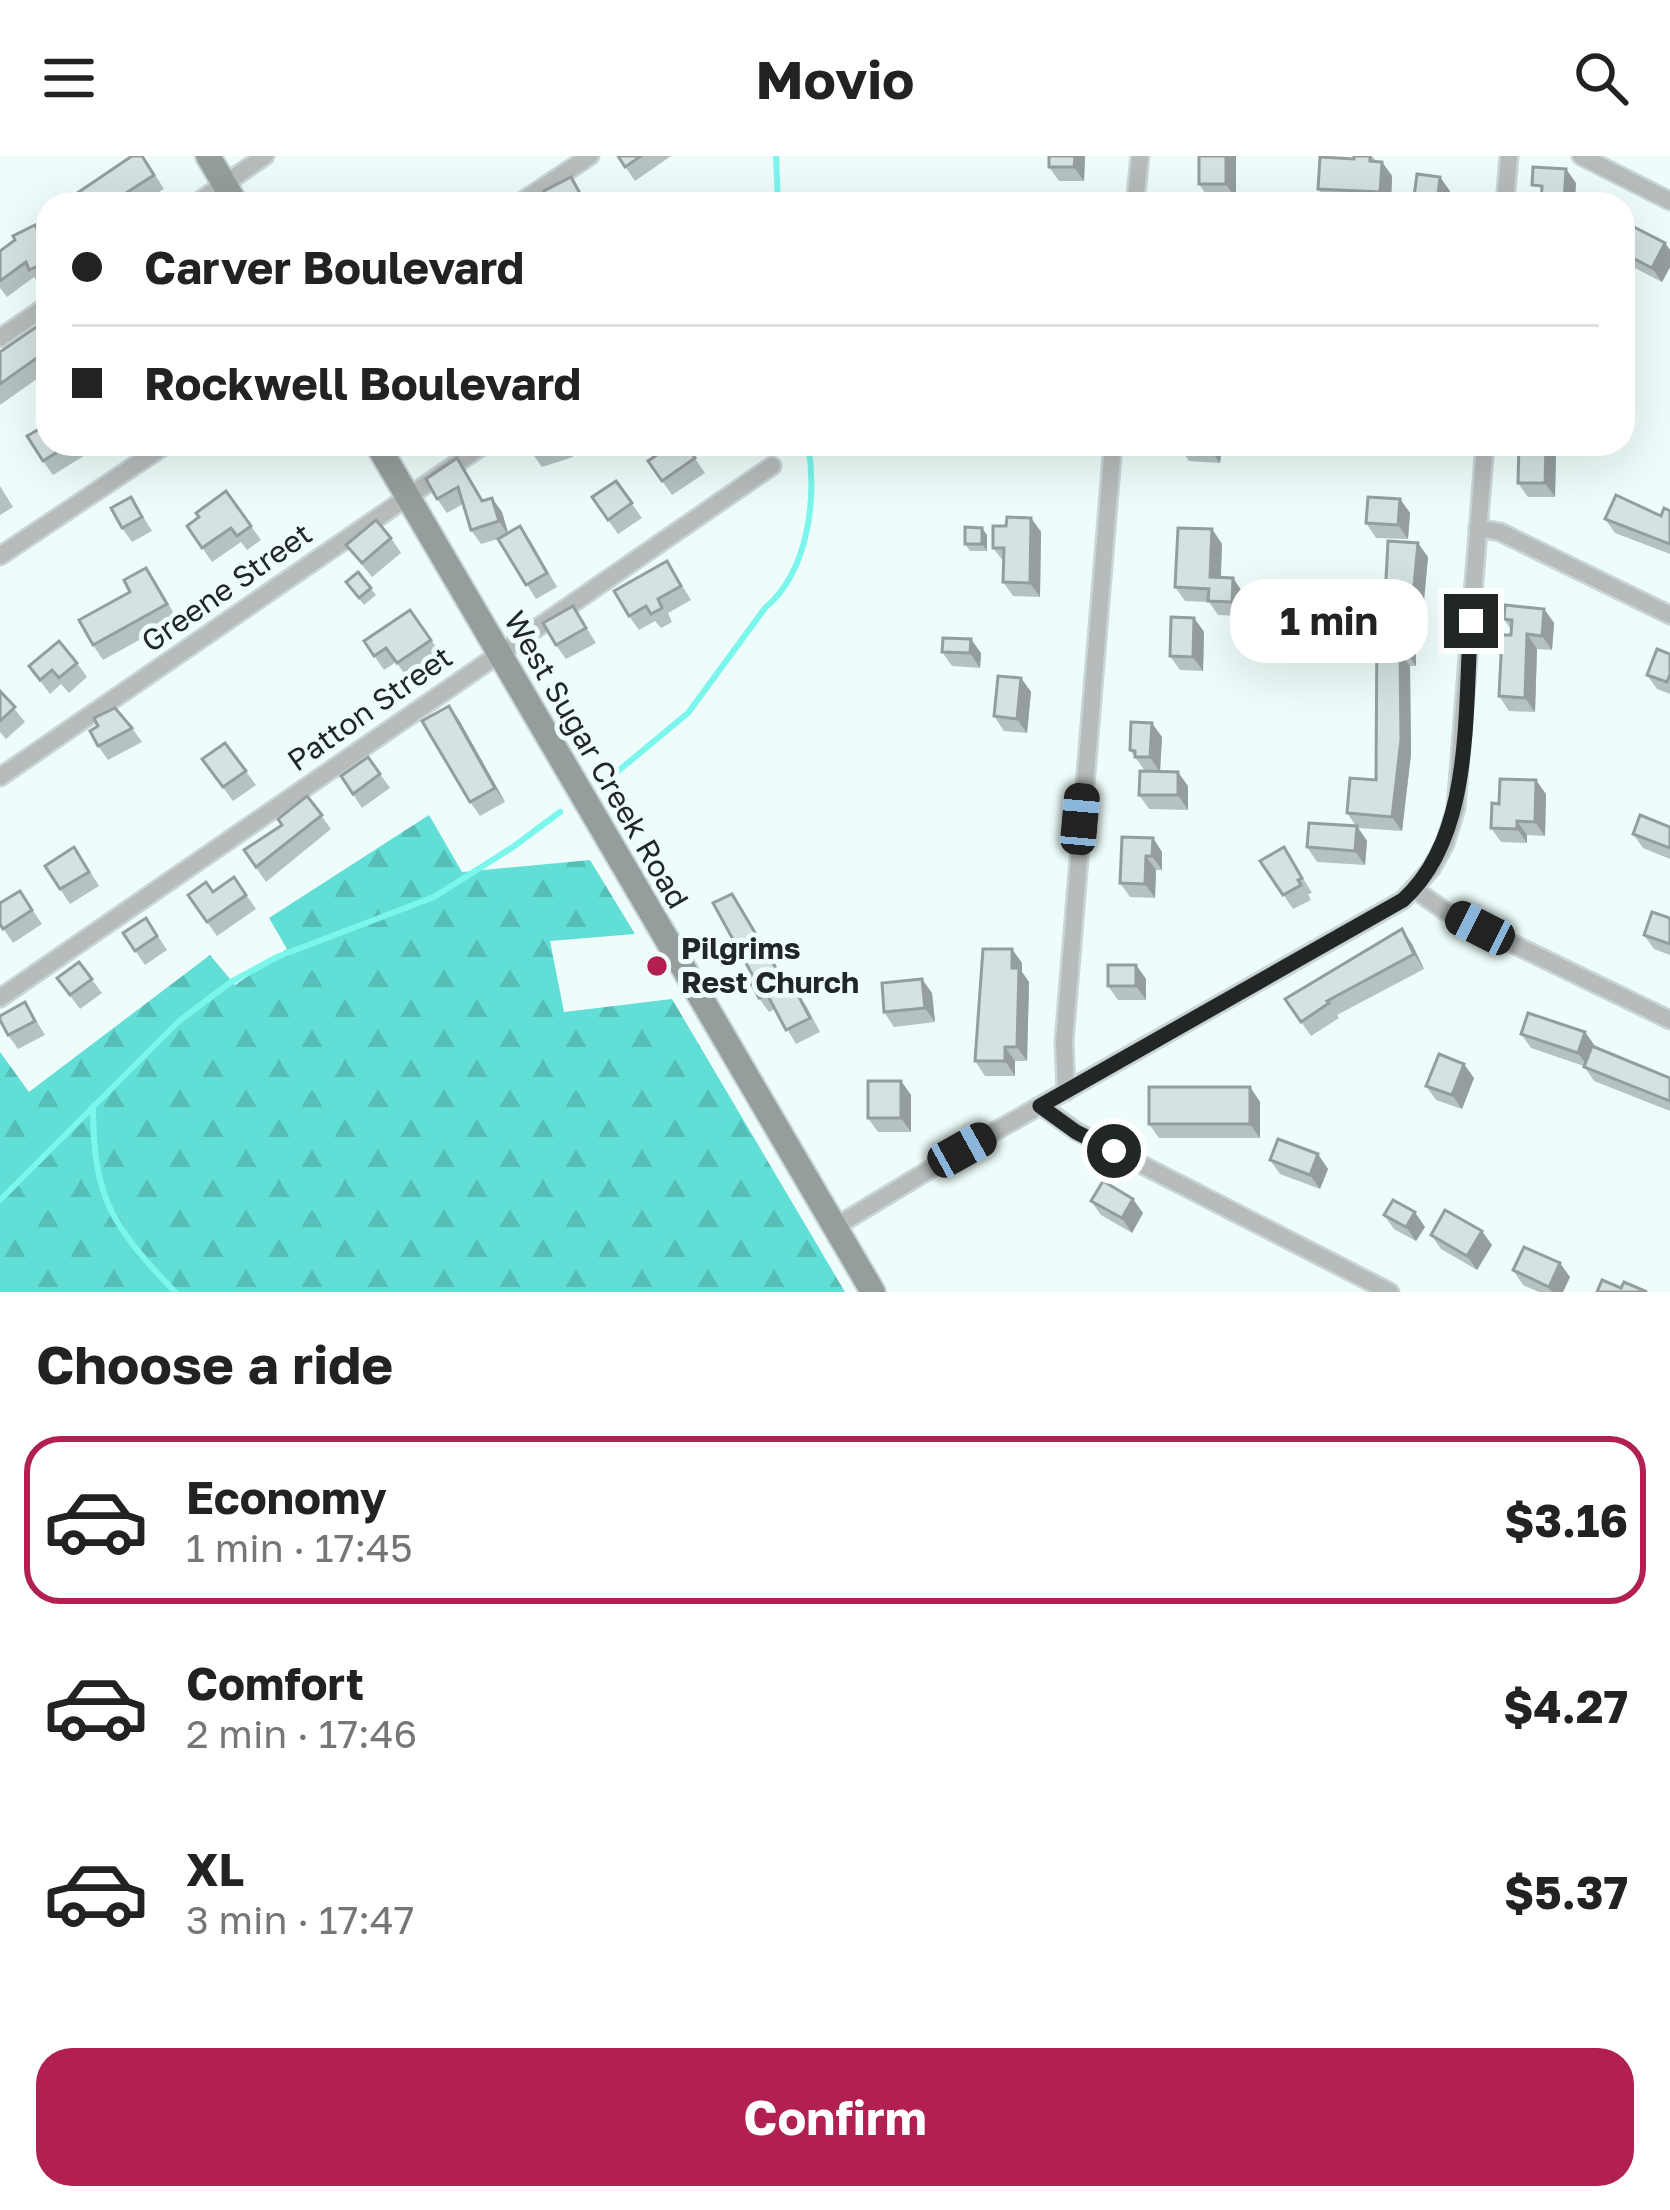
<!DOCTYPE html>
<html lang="en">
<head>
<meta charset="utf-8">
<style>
	:root { --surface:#fff; --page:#f2f2f2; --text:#222; --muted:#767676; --line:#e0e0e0; --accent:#b1204e }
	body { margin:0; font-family:"Golos Text",sans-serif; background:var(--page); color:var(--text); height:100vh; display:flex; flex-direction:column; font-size:45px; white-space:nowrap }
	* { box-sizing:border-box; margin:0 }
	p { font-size:39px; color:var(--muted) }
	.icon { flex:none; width:66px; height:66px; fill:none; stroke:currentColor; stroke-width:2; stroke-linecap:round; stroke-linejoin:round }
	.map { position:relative; height:1136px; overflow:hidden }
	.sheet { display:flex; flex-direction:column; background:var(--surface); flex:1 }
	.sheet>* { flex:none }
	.guide { position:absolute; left:36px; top:36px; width:1599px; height:264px; border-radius:36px; box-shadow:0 12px 48px #0002; display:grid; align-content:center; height:264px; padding:0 36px; background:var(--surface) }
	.end { position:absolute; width:54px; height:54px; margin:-27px; border:15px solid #212626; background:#fff; box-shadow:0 0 0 6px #fff }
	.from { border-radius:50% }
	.bubble { position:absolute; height:84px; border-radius:36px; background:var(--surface); box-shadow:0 12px 48px #0002; font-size:39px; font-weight:700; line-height:84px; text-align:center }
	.car { position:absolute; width:36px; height:72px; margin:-36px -18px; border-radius:15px; box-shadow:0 0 9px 3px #0007; background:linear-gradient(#222 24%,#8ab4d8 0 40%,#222 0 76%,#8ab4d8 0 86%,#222 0) }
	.guide b { display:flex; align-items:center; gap:42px; height:114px; font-size:45px }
	.guide b+b { border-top:3px solid var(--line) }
	.guide i { width:30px; height:30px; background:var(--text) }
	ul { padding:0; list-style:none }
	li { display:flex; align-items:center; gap:36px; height:168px; margin:0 24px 18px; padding:0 12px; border:6px solid transparent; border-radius:36px }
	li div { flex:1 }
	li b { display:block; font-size:45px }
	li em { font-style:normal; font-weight:700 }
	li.active { border-color:var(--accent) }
	li>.icon { width:108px; height:108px; stroke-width:1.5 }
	h2 { padding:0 36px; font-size:54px; line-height:144px }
	.action { display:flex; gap:24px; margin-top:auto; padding:24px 36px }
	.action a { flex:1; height:138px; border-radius:36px; background:var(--accent); color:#fff; font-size:48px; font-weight:700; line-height:138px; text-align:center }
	header { display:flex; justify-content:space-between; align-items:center; height:156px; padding:0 36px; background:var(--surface); font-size:54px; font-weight:700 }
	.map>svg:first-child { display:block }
	.forest { fill:url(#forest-firs) }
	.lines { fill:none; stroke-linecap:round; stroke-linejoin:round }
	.stream { stroke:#7bf6ed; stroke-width:6 }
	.minor-casing { stroke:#c9d6d5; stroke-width:21 }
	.secondary-casing { stroke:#c9d6d5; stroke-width:28 }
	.minor { stroke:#b5bcbb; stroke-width:16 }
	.secondary { stroke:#949e9c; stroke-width:24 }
	.wall { fill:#b6c2c2 }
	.shaded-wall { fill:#949e9e }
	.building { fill:#d4e2e1; stroke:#949e9e; stroke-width:3 }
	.route { stroke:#212626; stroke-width:15 }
	.poi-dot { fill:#b1204e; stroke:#eefdfb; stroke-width:4.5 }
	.labels { text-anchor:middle; stroke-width:10; stroke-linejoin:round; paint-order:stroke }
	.street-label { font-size:30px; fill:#212626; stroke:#eefdfb }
	.poi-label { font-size:30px; font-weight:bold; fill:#212626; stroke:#eefdfb; text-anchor:start }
</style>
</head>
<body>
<header><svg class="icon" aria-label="menu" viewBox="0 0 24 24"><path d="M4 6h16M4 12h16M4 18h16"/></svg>Movio<svg class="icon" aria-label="search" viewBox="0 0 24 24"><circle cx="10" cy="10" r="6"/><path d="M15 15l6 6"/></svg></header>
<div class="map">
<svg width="1670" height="1136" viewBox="0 0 1670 1136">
	<defs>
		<pattern id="forest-firs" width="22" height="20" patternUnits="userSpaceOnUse" patternTransform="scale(3)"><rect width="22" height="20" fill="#61ded5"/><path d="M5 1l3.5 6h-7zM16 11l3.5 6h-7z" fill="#54beb7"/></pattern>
	</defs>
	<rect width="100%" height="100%" fill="#eefdfb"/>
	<!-- forest -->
	<path class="forest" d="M429 659 462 716 590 704 635 778 550 785 564 856 672 843 845 1136H0V896L29 936 210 799 235 829 287 793 269 762Z"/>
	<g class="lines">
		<!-- stream -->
		<g class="stream">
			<path d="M776 0 778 48"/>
			<path d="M611 621 688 557 765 452C809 415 817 342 808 288"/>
			<path d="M93 950C93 1043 113 1071 175 1136"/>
			<path d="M0 1044 179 865 231 826 277 801 434 741 513 691 560 656"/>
		</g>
		<defs>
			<g id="minor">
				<path d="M1581 0 1670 45"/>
				<path d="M195 48 265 0"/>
				<path d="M518 48 590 0"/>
				<path d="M1135 48 1140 0"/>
				<path d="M1505 48 1509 0"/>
				<path d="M0 182 48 149"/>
				<path d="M1478 372 1500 376 1670 459"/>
				<path d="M0 400 167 288"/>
				<path d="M0 621 485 288"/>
				<path d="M1414 733 1445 755 1670 864"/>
				<path d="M0 842 772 310"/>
				<path d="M1066 936 1064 886 1113 288"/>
				<path d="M1041 950 1076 975 1390 1136"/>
				<path d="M835 1071 962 994 1403 744 1431 713 1445 688 1456 652 1485 288"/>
			</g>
			<g id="secondary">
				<path d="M208 0 236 48"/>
				<path d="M377 288 873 1136"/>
			</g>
		</defs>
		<!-- minor casing -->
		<use href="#minor" class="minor-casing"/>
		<!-- secondary casing -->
		<use href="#secondary" class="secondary-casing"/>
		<!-- minor -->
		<use href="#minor" class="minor"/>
		<!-- secondary -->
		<use href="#secondary" class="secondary"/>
	</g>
	<!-- wall -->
	<g class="wall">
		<path d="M143 0 164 33 141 48H61Z"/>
		<path d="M618 0H671L635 25Z"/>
		<path d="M1085 0 1084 25H1059L1049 11Z"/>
		<path d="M1236 0V43H1209L1199 28Z"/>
		<path d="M1372 0 1376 5 1382 6 1392 20 1391 48 1328 47 1318 33 1354 3Z"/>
		<path d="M1623 78 1665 87 1670 94V111L1662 126 1625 107 1623 104Z"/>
		<path d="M45 83 48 89V124L39 128 34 121 7 141 0 132V95Z"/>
		<path d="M48 163V215L0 249V196Z"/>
		<path d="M48 288H103L53 319 43 305Z"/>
		<path d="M529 288H568L573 301 542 311 532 297Z"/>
		<path d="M685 288 705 317 672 339 648 305Z"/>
		<path d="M1222 288 1220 307 1189 305 1179 291Z"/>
		<path d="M1519 288H1567L1566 298 1556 297 1555 341H1528L1518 327Z"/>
		<path d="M457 302 483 344 502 356 508 377 530 384 557 431 536 443 498 383 481 388 471 374 463 348 447 357 437 343Z"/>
		<path d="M616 325 642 362 618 378 592 341Z"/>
		<path d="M0 330 13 351 0 359Z"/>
		<path d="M226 335 261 384 247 394 241 386 212 406 187 370 199 361Z"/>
		<path d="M131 341 152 375 132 386 122 372Z"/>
		<path d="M1400 343 1410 357 1408 383 1376 382 1366 367Z"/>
		<path d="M1670 355V398L1615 377 1605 363 1661 360Z"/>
		<path d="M1031 362 1041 376 1040 441 1013 440 1003 426 1004 406 993 392 1006 370Z"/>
		<path d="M1212 373 1222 388 1221 422H1233L1243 437 1242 460 1218 459 1209 446 1185 445 1175 431Z"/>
		<path d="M987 379V395H970L965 388Z"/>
		<path d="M391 382 401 397 372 421 346 389Z"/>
		<path d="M1428 401 1422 466 1406 464 1405 479 1416 493V510H1410L1411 598 1402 675 1358 672 1367 685 1365 709 1317 706 1307 691 1356 670 1347 657 1376 624 1386 423Z"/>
		<path d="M667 405 691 444 668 457 672 466 661 472 655 465 639 474 629 460Z"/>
		<path d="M358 416 376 439 364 449 346 426Z"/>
		<path d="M156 426 177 463 103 504 93 489 130 436Z"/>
		<path d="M573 450 596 487 566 503 556 489Z"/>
		<path d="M1544 453 1554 467 1552 494 1537 493 1535 556 1509 555 1499 540 1511 474 1504 463Z"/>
		<path d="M410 454 441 498 407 521 396 506 384 514 364 485Z"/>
		<path d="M1194 462 1204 476 1203 515 1180 514 1170 500Z"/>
		<path d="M942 496 981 497 980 512 952 510Z"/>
		<path d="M1670 498V538L1657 533 1647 519Z"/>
		<path d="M77 507 87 521 69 537 61 528 50 538 29 510Z"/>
		<path d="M1021 522 1031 536 1027 577 1004 575 994 560Z"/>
		<path d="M0 535 25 566 6 583 0 576Z"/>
		<path d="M459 564 505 646 480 660 470 646Z"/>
		<path d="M132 572 142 586 108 604 98 590Z"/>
		<path d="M1162 581 1160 615 1188 630V654L1149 653 1139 639 1145 615 1130 594Z"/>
		<path d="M225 587 256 629 233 645 202 603Z"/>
		<path d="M368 601 390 632 362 652 341 620Z"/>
		<path d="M1546 638 1545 680 1527 679V687L1501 686 1491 672Z"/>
		<path d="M307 640 331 673 266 726 244 694 282 669Z"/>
		<path d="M1670 671V703L1643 692 1633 678Z"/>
		<path d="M1153 682 1162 696V714H1156L1155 742 1130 741 1120 727Z"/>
		<path d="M1284 691 1312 737 1308 738 1311 744 1293 753 1260 705Z"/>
		<path d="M84 706 99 730 70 748 45 710Z"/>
		<path d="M234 721 256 753 217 780 188 739 213 736Z"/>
		<path d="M20 735 42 768 13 787 0 768Z"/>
		<path d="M742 752 793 839 797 837 807 851 820 876 796 888 775 853 769 856 759 842 753 820Z"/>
		<path d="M146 762 167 794 145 809 123 777Z"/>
		<path d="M1670 762V799L1654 793 1644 779Z"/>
		<path d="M1412 788 1424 813 1337 859 1339 862 1311 880 1285 843Z"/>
		<path d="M1012 793 1022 807V816L1029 826 1027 905H1015V920H985L975 905Z"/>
		<path d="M79 806 102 837 80 853 57 822Z"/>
		<path d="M1136 809 1146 823V844H1118L1108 830Z"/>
		<path d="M932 837 935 866 894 871 884 856Z"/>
		<path d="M25 846 45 879 18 893 8 879Z"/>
		<path d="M1585 876 1595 891 1670 922V955L1594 925 1584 910 1531 892 1521 878Z"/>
		<path d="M1474 922 1462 953 1436 944 1426 930Z"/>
		<path d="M901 925 911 939V976H878L868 962Z"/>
		<path d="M1250 931 1260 946V982H1159L1149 968Z"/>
		<path d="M1270 1004 1328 1013 1320 1033 1280 1018Z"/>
		<path d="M1091 1045 1143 1057 1132 1077 1101 1059Z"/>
		<path d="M1384 1059 1425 1071 1416 1085 1394 1073Z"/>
		<path d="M1431 1079 1492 1089 1477 1114 1441 1093Z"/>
		<path d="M1513 1114 1570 1121 1563 1136H1539L1523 1129Z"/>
	</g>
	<!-- shaded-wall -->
	<g class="shaded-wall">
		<path d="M1075 0H1085L1084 25 1074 11Z"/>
		<path d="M1226 0H1236V43L1226 28Z"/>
		<path d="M1382 6 1392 20 1391 48 1380 36Z"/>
		<path d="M1566 13 1576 27 1575 48H1564Z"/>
		<path d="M1440 21 1450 35 1449 48H1437Z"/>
		<path d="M1665 87 1670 94V111L1662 126 1652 112Z"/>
		<path d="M1210 288H1222L1220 307 1210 293Z"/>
		<path d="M1546 288H1550L1556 297 1555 341 1545 327Z"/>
		<path d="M492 342 502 356 509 380 499 365Z"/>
		<path d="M1400 343 1410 357 1408 383 1398 369Z"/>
		<path d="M1031 362 1041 376 1040 441 1030 427Z"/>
		<path d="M982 372 987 379V395L982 388Z"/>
		<path d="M1212 373 1222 388 1220 436 1210 421Z"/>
		<path d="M1418 387 1428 401 1422 466 1412 452Z"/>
		<path d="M1233 422 1243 437 1242 460 1232 446Z"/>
		<path d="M1396 449 1406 464 1405 493 1395 479Z"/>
		<path d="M1544 453 1554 467 1552 494 1542 480Z"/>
		<path d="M1194 462 1204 476 1203 515 1193 501Z"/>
		<path d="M1527 478 1537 493 1535 556 1525 542Z"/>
		<path d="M1406 479 1416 493V510L1406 496Z"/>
		<path d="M971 483 981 497 980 512 970 497Z"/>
		<path d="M1400 496 1410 510 1411 598 1402 675 1392 661Z"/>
		<path d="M1021 522 1031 536 1027 577 1017 563Z"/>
		<path d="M449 550 459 564 505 646 495 632Z"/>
		<path d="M1152 567 1162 581 1160 616 1150 601Z"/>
		<path d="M1178 616 1188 630V654L1178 639Z"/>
		<path d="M1536 624 1546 638 1545 680 1535 666Z"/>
		<path d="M1517 665 1527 679V687L1517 673Z"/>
		<path d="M1357 670 1367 685 1365 709 1355 695Z"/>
		<path d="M1153 682 1162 696V714L1152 700Z"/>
		<path d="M1146 700 1156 714 1155 742 1145 728Z"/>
		<path d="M1402 773 1412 788 1424 813 1414 798Z"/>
		<path d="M1012 793 1022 807V816L1029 826 1027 905 1017 891Z"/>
		<path d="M1136 809 1146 823V844L1136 830Z"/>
		<path d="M922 823 932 837 935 866 925 852Z"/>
		<path d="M1585 876 1595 890 1588 911 1578 897Z"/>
		<path d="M1005 891 1015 905V920L1005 905Z"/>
		<path d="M1464 908 1474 922 1462 953 1452 939Z"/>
		<path d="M901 925 911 939V976L901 962Z"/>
		<path d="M1250 931 1260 946V982L1250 968Z"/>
		<path d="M1318 998 1328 1013 1320 1033 1310 1019Z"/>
		<path d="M1133 1043 1143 1057 1132 1077 1122 1062Z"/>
		<path d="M1415 1056 1425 1071 1416 1085 1406 1071Z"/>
		<path d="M1482 1075 1492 1089 1477 1114 1467 1100Z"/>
		<path d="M1560 1107 1570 1121 1563 1136H1552L1549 1131Z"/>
	</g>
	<!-- building -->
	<g class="building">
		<path d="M132 0H142L154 19 109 48H61Z"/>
		<path d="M618 0H641L625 11Z"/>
		<path d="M1049 0H1075L1074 11H1049Z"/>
		<rect x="1199" y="0" width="27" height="28"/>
		<path d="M1354 0H1370V5L1382 6 1380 36 1318 33 1320 1 1354 3Z"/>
		<path d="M1533 11 1566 13 1564 48H1541L1542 30 1532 29Z"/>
		<path d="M1417 18 1440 21 1437 48H1413Z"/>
		<path d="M571 21 583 43 574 48H551L544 35Z"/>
		<path d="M1010 38 1051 40 1050 48H1010Z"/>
		<path d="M1628 68 1665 87 1652 112 1623 97V78Z"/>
		<path d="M35 69 48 96V105L29 114 26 106 0 125V95L15 84 13 80Z"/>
		<path d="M48 163V194L0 228V196Z"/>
		<path d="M48 268V288H70L43 305 27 280Z"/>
		<path d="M529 288H558L532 297Z"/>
		<path d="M673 288H685L695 302 662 325 648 305Z"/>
		<path d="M1179 288H1210V293L1179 291Z"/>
		<path d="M1519 288H1546L1545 327H1518Z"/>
		<path d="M457 302 482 345 492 342 499 365 471 374 458 331 437 343 426 323Z"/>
		<path d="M616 325 632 347 608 364 592 341Z"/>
		<path d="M226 335 251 370 237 380 231 372 202 392 187 370 199 361 196 357Z"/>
		<path d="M1616 339 1661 360 1664 352 1670 355V388L1605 363Z"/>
		<path d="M131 341 142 361 122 372 111 352Z"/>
		<path d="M1368 341 1400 343 1398 369 1366 367Z"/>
		<path d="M1007 361 1031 362 1030 427 1003 426 1004 392H993V370H1006Z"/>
		<path d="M376 364 391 382 362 407 346 389Z"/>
		<path d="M520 370 547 417 526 429 498 383Z"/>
		<path d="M965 371 982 372V388H965Z"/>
		<path d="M1178 372 1212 373 1210 421 1233 422 1232 446 1208 445 1209 433 1175 431Z"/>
		<path d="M1388 385 1418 387 1412 452 1396 449 1395 479H1406V496H1400L1401 584 1392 661 1347 657 1350 622 1376 624 1377 466 1386 423Z"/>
		<path d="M667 405 681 430 658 443 662 452 651 458 646 450 629 460 614 435Z"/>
		<path d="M146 412 167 448 93 489 79 464 130 436 124 424Z"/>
		<path d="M358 416 371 432 359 442 346 426Z"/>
		<path d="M1505 449 1544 453 1542 480 1527 478 1525 542 1499 540 1502 479H1511L1512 464 1504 463Z"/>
		<path d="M573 450 586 472 556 489 543 467Z"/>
		<path d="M410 454 431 484 397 507 386 492 374 500 364 485Z"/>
		<path d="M1171 461 1194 462 1193 501 1170 500Z"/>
		<path d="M943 482 971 483 970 497 942 496Z"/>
		<path d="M59 485 77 507 59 522 52 514 40 524 29 510Z"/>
		<path d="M1657 493 1670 498V518L1667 526 1647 519Z"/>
		<path d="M998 520 1021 522 1017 563 994 560Z"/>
		<path d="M0 535 15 551 0 565Z"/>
		<path d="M449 550 495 632 470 646 422 565Z"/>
		<path d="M115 552 132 572 98 590 90 575 98 570 94 562Z"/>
		<path d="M1131 566 1152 567 1150 601H1135V595L1130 594Z"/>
		<path d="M225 587 246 615 223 631 202 603Z"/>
		<path d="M368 601 380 618 353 638 341 620Z"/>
		<path d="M1140 615 1178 616V639H1139Z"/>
		<path d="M1500 623 1536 624 1535 666 1517 665V673L1491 672 1492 647 1499 648Z"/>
		<path d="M307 640 322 659 256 711 244 694 282 669 278 663Z"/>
		<path d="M1640 659 1670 671V692L1633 678Z"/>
		<path d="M1309 667 1357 670 1355 695 1307 691Z"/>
		<path d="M1122 681 1153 682 1152 700H1146L1145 728 1120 727Z"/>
		<path d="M74 691 89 716 60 733 45 710Z"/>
		<path d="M1284 691 1302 722 1298 724 1301 729 1283 739 1260 705Z"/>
		<path d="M234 721 246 739 207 766 188 739 206 726 213 736Z"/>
		<path d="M20 735 32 754 3 773 0 768V747Z"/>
		<path d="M732 738 792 839 797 837 810 862 786 874 767 838 759 842 748 822 753 820 713 747Z"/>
		<path d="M1652 756 1670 762V788L1644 779Z"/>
		<path d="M146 762 157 780 135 795 123 777Z"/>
		<path d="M1402 773 1414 798 1327 845 1329 847 1301 866 1285 843Z"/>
		<path d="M983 793H1012V812H1019L1017 891H1005V905H975Z"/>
		<path d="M79 806 92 823 70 839 57 822Z"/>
		<rect x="1108" y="809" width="28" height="21"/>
		<path d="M922 823 925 852 884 856 882 827Z"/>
		<path d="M25 846 35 865 8 879 0 864V860Z"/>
		<path d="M1528 857 1585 876 1578 897 1521 878Z"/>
		<path d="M1592 890 1670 922V945L1584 911Z"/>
		<path d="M1439 898 1464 908 1452 939 1426 930Z"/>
		<rect x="868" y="925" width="33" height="37"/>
		<rect x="1149" y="931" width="101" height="37"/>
		<path d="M1278 983 1318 998 1310 1019 1270 1004Z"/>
		<path d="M1103 1025 1133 1043 1122 1062 1091 1045Z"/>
		<path d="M1393 1044 1415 1056 1406 1071 1384 1059Z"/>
		<path d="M1445 1054 1482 1075 1467 1100 1431 1079Z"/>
		<path d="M1524 1091 1560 1107 1549 1131 1513 1114Z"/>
		<path d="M1602 1124 1621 1132 1624 1126 1647 1136H1597Z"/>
	</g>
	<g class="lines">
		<!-- route -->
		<path class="route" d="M1114 995 1076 976 1040 950 1403 744C1474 680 1464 555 1471 465"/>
	</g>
	<!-- markers -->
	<circle class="poi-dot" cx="657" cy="810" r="12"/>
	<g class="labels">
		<!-- street labels -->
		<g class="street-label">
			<text transform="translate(227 432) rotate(-35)" y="10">Greene Street</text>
			<text transform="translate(370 553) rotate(-35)" y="10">Patton Street</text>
			<text transform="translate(596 604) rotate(60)" y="10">West Sugar Creek Road</text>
		</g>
		<!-- poi labels -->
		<g class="poi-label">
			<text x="681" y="803">Pilgrims<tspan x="681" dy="34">Rest Church</tspan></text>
		</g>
	</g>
</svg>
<i class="end from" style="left:1114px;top:995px"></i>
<i class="end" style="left:1471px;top:465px"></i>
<div class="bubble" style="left:1230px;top:423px;width:198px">1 min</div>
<i class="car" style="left:1080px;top:663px;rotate:5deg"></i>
<i class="car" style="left:1480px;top:772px;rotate:297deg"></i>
<i class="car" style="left:962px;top:994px;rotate:61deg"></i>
<div class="guide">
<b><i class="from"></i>Carver Boulevard</b>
<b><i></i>Rockwell Boulevard</b>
</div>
</div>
<section class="sheet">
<h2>Choose a ride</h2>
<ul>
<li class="active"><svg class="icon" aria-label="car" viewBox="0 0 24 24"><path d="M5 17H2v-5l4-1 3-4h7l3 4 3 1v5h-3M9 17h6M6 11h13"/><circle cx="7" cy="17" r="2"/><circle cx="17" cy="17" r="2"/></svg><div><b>Economy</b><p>1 min · 17:45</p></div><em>$3.16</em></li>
<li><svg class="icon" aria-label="car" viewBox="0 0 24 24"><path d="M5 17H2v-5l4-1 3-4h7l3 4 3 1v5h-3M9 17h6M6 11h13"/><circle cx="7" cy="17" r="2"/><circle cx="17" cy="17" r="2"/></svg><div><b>Comfort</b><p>2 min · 17:46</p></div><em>$4.27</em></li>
<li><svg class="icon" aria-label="car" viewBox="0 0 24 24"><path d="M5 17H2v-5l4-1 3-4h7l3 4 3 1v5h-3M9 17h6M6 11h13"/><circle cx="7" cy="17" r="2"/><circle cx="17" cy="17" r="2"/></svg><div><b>XL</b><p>3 min · 17:47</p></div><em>$5.37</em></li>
</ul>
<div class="action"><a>Confirm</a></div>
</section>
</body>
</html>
